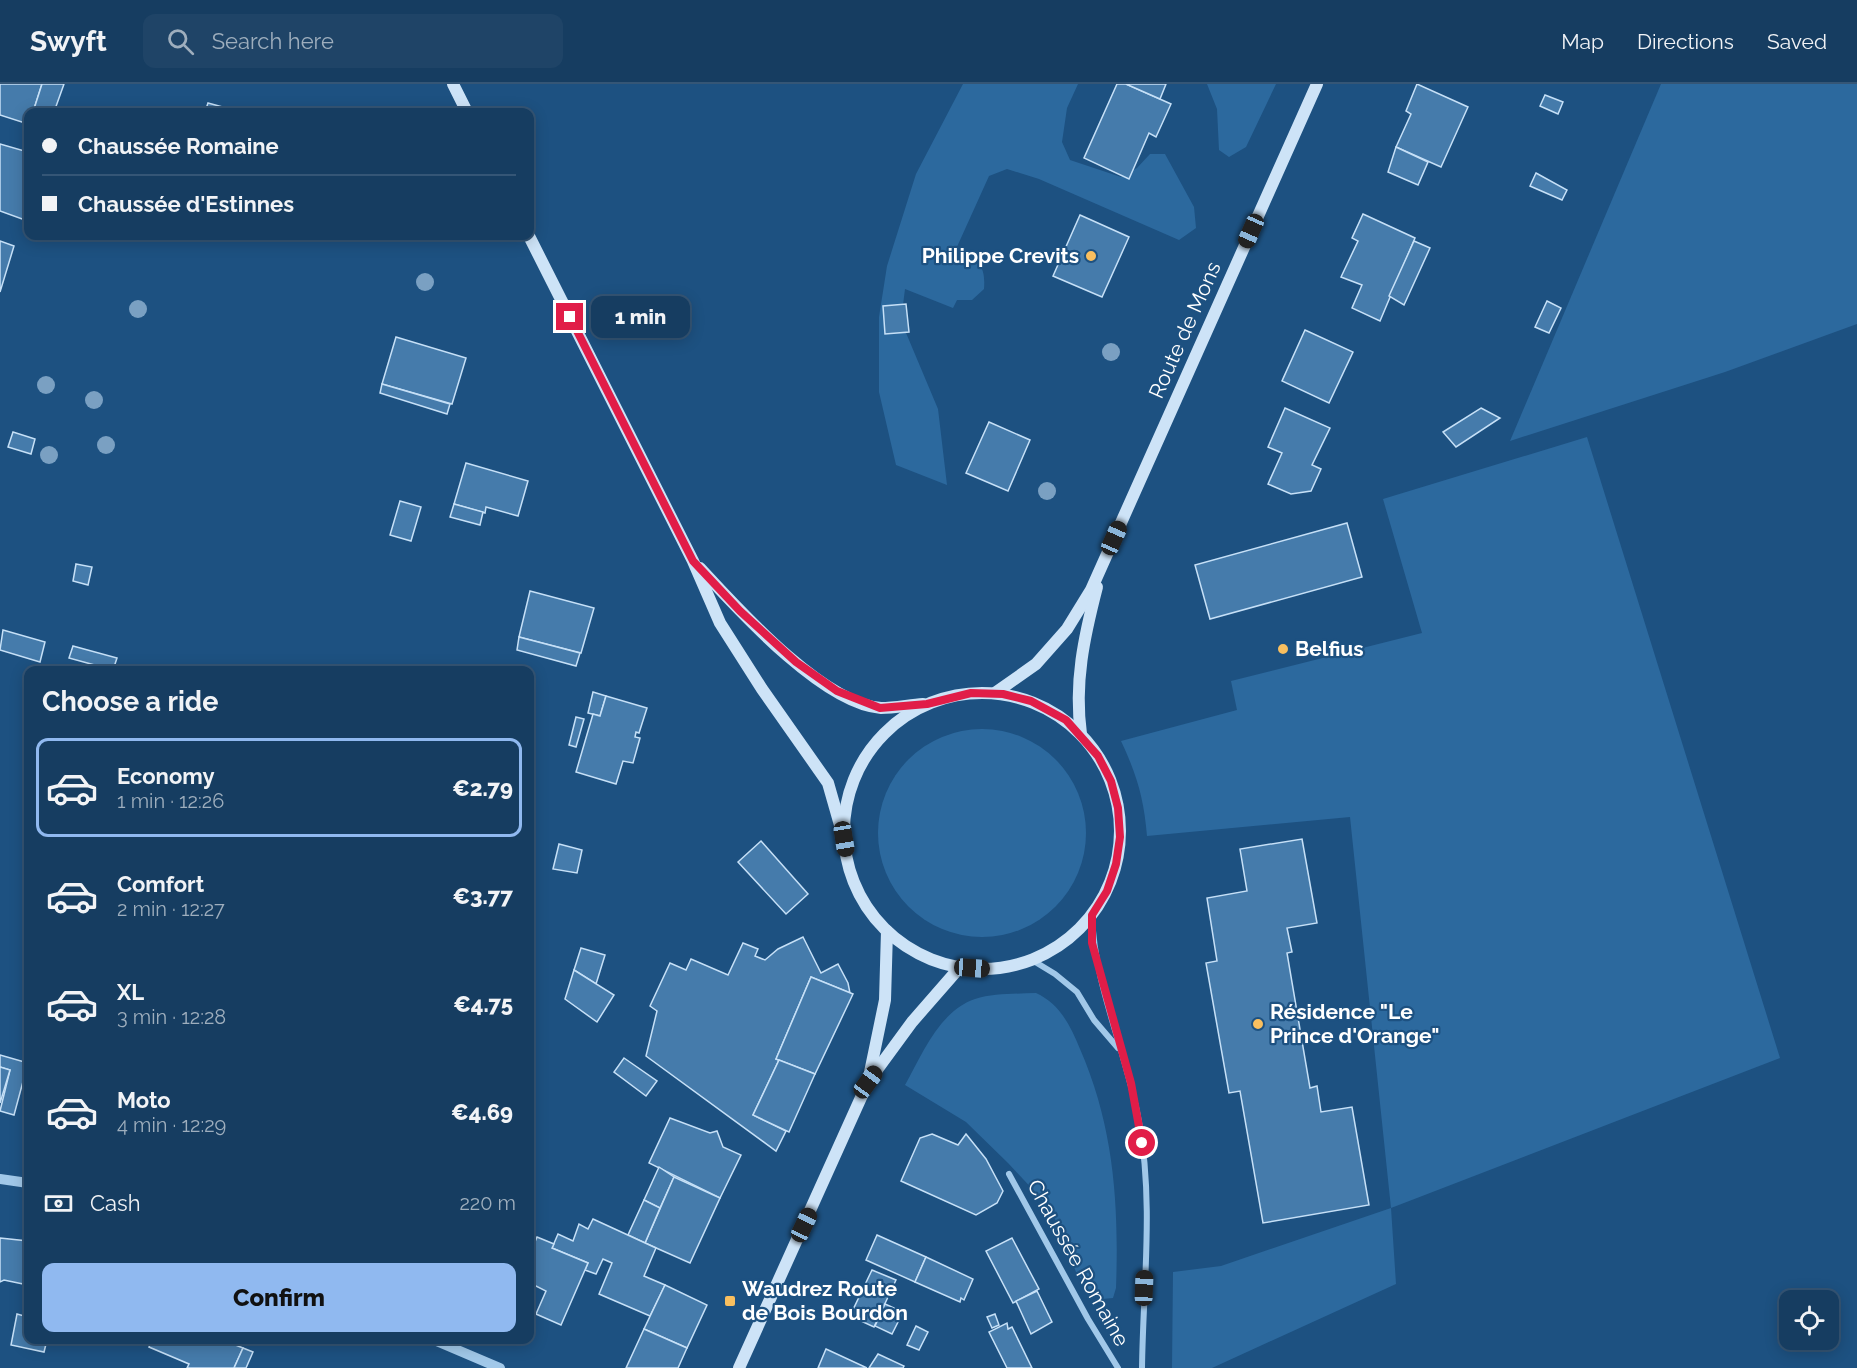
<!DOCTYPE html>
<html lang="en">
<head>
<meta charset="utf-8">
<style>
	:root { --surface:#163d61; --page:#1f4467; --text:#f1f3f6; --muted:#9eaebd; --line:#355676; --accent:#90b9f0 }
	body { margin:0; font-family:Raleway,sans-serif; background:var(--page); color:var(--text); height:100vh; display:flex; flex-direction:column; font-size:22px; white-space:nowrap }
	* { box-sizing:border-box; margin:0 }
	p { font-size:20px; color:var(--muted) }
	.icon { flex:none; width:33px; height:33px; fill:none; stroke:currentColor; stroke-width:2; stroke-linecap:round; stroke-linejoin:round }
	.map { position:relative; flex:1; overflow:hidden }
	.drawer { position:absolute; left:24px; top:582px; width:510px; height:678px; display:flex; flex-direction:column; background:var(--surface); border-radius:12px; box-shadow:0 3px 15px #0003,0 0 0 2px var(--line) }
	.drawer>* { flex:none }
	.banner { position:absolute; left:24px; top:24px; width:510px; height:132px; border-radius:12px; box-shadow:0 3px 15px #0003,0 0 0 2px var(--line); display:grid; align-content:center; height:132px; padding:0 18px; background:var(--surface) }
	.buttons { position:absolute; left:1779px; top:1206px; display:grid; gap:12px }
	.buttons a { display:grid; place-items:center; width:60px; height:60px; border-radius:12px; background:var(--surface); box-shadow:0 3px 15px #0003,0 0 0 2px var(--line); font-size:30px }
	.end { position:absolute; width:27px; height:27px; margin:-14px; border:8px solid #e11d48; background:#fff; box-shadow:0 0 0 3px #fff }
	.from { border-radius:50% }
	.bubble { position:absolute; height:42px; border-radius:12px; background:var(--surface); box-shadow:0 3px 15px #0003,0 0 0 2px var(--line); font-size:20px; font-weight:800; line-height:42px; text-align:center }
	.car { position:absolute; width:18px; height:36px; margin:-18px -9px; border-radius:8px; box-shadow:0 0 4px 2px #0007; background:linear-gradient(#222 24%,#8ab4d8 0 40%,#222 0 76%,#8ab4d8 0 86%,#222 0) }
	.banner b { display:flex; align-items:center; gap:21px; height:57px; font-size:22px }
	.banner b+b { border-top:2px solid var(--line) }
	.banner i { width:15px; height:15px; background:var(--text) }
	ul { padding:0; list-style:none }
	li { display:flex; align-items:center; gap:18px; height:99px; margin:0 12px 9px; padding:0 6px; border:3px solid transparent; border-radius:12px }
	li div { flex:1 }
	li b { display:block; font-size:22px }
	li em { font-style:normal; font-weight:800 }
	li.active { border-color:var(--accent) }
	li>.icon { width:54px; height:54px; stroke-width:1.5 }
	h2 { padding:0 18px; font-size:27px; line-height:72px }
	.pay { display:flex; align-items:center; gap:15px; height:66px; padding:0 18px; font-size:22px }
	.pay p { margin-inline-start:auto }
	.primary-button { display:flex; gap:12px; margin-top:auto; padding:12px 18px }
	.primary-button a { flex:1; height:69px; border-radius:12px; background:var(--accent); color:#111; font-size:24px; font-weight:800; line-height:69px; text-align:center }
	header { display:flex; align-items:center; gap:36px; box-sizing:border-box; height:84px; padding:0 30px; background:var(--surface); border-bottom:2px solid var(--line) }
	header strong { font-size:28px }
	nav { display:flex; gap:33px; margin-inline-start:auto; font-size:21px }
	.search { width:420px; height:54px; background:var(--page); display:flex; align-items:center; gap:15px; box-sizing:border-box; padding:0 21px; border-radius:12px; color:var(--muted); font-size:22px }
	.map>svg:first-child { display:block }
	.green { fill:#2c699e }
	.building { fill:#457bab; stroke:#c6e0f7; stroke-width:1.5 }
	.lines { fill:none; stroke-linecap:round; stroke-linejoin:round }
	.minor { stroke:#a1c8e9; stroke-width:6 }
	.tertiary { stroke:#a1c8e9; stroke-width:10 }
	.secondary { stroke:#cde3f7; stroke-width:12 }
	.tree { fill:#7aa0c2 }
	.route { stroke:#e11d48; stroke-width:8 }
	.poi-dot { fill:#f9bf5f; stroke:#1d5181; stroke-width:2 }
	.labels { text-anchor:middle; stroke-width:4.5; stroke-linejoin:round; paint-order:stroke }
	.poi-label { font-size:21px; font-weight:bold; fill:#fff; stroke:#1d5181; text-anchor:start }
	.street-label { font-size:21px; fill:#fff; stroke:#1d5181 }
</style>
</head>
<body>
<header>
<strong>Swyft</strong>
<div class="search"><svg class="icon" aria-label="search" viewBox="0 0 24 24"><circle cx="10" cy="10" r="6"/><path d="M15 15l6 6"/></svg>Search here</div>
<nav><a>Map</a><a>Directions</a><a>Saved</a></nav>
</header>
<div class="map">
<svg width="1857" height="1284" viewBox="0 0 1857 1284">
	<rect width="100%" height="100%" fill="#1d5181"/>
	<!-- green -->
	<g class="green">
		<path d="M963 0H1078L1067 24 1062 58 1070 76 1121 93 1137 84 1150 70H1165L1194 123 1196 144 1179 156 1039 95 1007 85 989 92 956 165C977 177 986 179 984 205L972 216H957L953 224 905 205 901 237 938 325 947 401 896 381 879 308V233L887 182 916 90Z"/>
		<path d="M1207 0H1276L1246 63 1229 73 1219 66 1217 25Z"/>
		<path d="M1661 0H1857V240L1725 288 1510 357Z"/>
		<path d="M1587 353 1780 974 1391 1124 1396 1200 1212 1284H1172L1173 1188 1221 1182 1391 1124 1350 733 1147 752C1144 715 1137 691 1121 657L1237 626 1231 597 1422 549 1383 415Z"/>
		<circle cx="982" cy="749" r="104"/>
		<path d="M1036 909C1060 920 1070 941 1080 965 1114 1043 1119 1120 1116 1204L1113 1214 1102 1215 1092 1210 1076 1188 1051 1125 1008 1079 966 1038 905 1001C922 971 939 927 975 915 994 909 1017 910 1036 909Z"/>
	</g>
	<!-- building -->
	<g class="building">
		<path d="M0 0H42L33 28H28V40L0 31Z"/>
		<path d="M42 0H64L54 28H33Z"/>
		<path d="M1117 0H1126L1171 20 1156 53 1149 49 1129 95 1084 74Z"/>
		<path d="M1126 0H1166L1160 15Z"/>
		<path d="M1417 0 1468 23 1441 83 1396 63 1411 30 1406 27Z"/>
		<path d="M1545 11 1563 18 1558 30 1540 22Z"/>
		<path d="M208 19 230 25 229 28H205Z"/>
		<path d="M0 60 28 68V125L25 136 0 127Z"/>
		<path d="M1396 63 1428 78 1418 101 1388 88Z"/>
		<path d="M1536 89 1567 106 1562 116 1530 102Z"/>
		<path d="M1363 130 1415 154 1380 237 1352 224 1362 201 1341 193 1358 157 1352 154Z"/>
		<path d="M1080 131 1129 153 1102 213 1053 192Z"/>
		<path d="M0 157 14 162 0 208Z"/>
		<path d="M1414 157 1430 164 1404 221 1389 212Z"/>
		<path d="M1547 217 1561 224 1549 249 1535 243Z"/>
		<path d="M906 220 909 248 885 250 883 222Z"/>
		<path d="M1305 246 1353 268 1329 319 1282 297Z"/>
		<path d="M396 253 466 274 452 320 382 300Z"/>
		<path d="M382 300 450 320 447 330 380 309Z"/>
		<path d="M1285 324 1330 344 1312 381 1321 385 1311 407 1291 410 1268 400 1282 369 1268 363Z"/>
		<path d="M1481 324 1500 334 1456 363 1443 348Z"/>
		<path d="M989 338 1030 356 1008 407 966 389Z"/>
		<path d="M13 348 35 355 31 370 8 363Z"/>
		<path d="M466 379 528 397 518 432 486 423 485 429 454 420Z"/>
		<path d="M400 417 421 423 411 457 390 451Z"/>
		<path d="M454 420 483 428 480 441 450 433Z"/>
		<path d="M1347 439 1362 493 1210 535 1195 481Z"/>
		<path d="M76 480 92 483 88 501 73 497Z"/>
		<path d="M530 507 594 524 581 569 519 553Z"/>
		<path d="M3 546 45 558 40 578 0 566Z"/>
		<path d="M519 553 580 569 576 582 517 566Z"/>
		<path d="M73 562 117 574 113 586 69 574Z"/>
		<path d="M593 608 606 612 600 632 588 629Z"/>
		<path d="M606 612 647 624 639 649 636 648 635 653 640 654 633 679 623 677 616 700 576 688 593 630 600 632Z"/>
		<path d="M576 633 584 635 576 663 569 661Z"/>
		<path d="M1302 755 1317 839 1287 844 1292 868 1287 869 1310 1004 1317 1002 1321 1028 1352 1023 1369 1121 1263 1139 1240 1007 1229 1009 1206 879 1217 877 1207 814 1247 807 1240 765Z"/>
		<path d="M761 757 808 810 786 830 738 778Z"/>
		<path d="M559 760 582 766 577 789 553 785Z"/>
		<path d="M803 853 821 889 838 880 848 899 850 909 811 893 776 975 779 976 753 1031 786 1047 776 1067 646 972 657 927 650 922 670 879 686 886 691 875 728 891 743 859 758 865 755 872 765 876 778 865Z"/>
		<path d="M581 864 605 871 596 900 574 886Z"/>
		<path d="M574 886 614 911 597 938 565 915Z"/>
		<path d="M811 893 853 910 815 990 776 975Z"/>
		<path d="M0 971 28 979 14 1031 0 1027 10 986 0 983Z"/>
		<path d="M624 974 657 997 646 1012 614 988Z"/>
		<path d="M779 976 815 990 789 1048 753 1031Z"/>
		<path d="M0 983 10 986 0 1019Z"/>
		<path d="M670 1034 710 1049 717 1047 723 1063 741 1071 720 1114 649 1079Z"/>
		<path d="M932 1050 958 1061 966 1050 986 1075 1003 1107 997 1119 976 1131 901 1097 920 1054Z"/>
		<path d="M659 1083 674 1093 660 1124 644 1116Z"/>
		<path d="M674 1093 720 1114 690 1179 645 1159Z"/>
		<path d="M644 1116 660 1124 645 1159 628 1151Z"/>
		<path d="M593 1135 656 1164 644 1192 665 1201 650 1232 599 1210 612 1179 603 1175 596 1190 585 1186 588 1179 552 1164 558 1150 573 1157 579 1140 588 1145Z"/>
		<path d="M877 1151 926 1173 915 1198 866 1176Z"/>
		<path d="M537 1153 554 1160 552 1164 588 1179 561 1241 536 1230 546 1207 530 1199V1170Z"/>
		<path d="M0 1154 28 1157V1201L4 1196 0 1198Z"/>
		<path d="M1012 1154 1039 1205 1013 1219 986 1167Z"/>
		<path d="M926 1173 973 1195 964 1216 961 1214 960 1218 915 1198Z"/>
		<path d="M872 1186 896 1196 874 1243 850 1232Z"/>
		<path d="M665 1201 707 1221 687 1264 644 1245Z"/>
		<path d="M1037 1207 1052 1238 1031 1250 1016 1217Z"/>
		<path d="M885 1220 903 1228 892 1250 875 1242Z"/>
		<path d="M17 1230 28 1233V1256H47L44 1268 11 1261Z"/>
		<path d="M995 1230 999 1241 992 1244 987 1233Z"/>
		<path d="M1007 1239 1008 1245 1012 1243 1032 1284H1007L989 1248Z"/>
		<path d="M916 1242 928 1248 919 1266 907 1261Z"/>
		<path d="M644 1245 687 1264 678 1284H626Z"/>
		<path d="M152 1256H223L243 1264 234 1284H187L189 1280 149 1263Z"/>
		<path d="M243 1264 253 1268 246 1284H234Z"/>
		<path d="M826 1265 867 1284H818Z"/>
		<path d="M878 1270 904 1282 903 1284H869Z"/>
	</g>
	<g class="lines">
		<!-- minor -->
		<g class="minor">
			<path d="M1092 831C1094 902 1127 969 1139 1038 1154 1119 1143 1203 1142 1284"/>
			<path d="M1032 876 1055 890 1077 908 1094 936 1118 964"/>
			<path d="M1009 1090 1088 1235 1118 1284"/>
		</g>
		<!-- tertiary -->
		<g class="tertiary">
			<path d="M0 1095 28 1099"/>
			<path d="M434 1256 500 1284"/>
		</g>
		<!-- secondary -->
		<g class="secondary">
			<path d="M453 0 467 28"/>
			<path d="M529 152 693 477 720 539 762 605 828 699 842 748"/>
			<path d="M700 484C738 525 823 620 881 624 894 624 909 621 923 620"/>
			<path d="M995 609 1036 580 1067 545 1091 506 1317 0"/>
			<circle cx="982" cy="747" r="138"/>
			<path d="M1081 650C1074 599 1084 553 1097 503"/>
			<path d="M871 994 912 938 960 883"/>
			<path d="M739 1284 868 998 885 916 887 847"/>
		</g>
	</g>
	<!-- trees -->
	<g class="tree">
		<circle cx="425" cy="198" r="9"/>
		<circle cx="138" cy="225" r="9"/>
		<circle cx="1111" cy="268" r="9"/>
		<circle cx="46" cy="301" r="9"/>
		<circle cx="94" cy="316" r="9"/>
		<circle cx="106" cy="361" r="9"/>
		<circle cx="49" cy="371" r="9"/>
		<circle cx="1047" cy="407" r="9"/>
	</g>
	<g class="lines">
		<!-- route -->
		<path class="route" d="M570 233 693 477 740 527 796 578 837 607 880 624 927 620 971 609 1003 610 1031 617 1066 636 1098 672 1111 697 1118 724 1120 753 1116 780 1107 807 1092 831V859L1131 999 1142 1059"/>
	</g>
	<!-- markers -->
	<g class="poi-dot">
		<circle cx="1091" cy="172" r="6"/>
		<circle cx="1283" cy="565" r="6"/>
		<circle cx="1258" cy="940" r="6"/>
		<rect x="724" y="1211" width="12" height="12" rx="3"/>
	</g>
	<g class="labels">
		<!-- poi labels -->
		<g class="poi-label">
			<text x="1079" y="179" text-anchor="end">Philippe Crevits</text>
			<text x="1295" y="572">Belfius</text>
			<text x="1270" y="935">Résidence "Le<tspan x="1270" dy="24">Prince d'Orange"</tspan></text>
			<text x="742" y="1212">Waudrez Route<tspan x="742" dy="24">de Bois Bourdon</tspan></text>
		</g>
		<!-- street labels -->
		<g class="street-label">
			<text transform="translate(1185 246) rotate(-66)" y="7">Route de Mons</text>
			<text transform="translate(1078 1179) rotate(61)" y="7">Chaussée Romaine</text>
		</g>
	</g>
</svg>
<div class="buttons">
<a><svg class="icon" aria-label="locate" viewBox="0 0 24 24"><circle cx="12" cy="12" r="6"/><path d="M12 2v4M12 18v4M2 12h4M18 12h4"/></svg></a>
</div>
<i class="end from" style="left:1142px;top:1059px"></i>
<i class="end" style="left:570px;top:233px"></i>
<div class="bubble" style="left:591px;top:212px;width:99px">1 min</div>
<i class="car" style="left:1251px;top:147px;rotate:204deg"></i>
<i class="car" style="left:1114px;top:454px;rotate:24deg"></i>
<i class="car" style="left:844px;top:755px;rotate:171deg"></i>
<i class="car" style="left:972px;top:884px;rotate:94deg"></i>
<i class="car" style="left:868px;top:998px;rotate:36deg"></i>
<i class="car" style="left:804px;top:1141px;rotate:25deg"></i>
<i class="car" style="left:1144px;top:1204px;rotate:2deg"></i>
<div class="banner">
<b><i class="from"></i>Chaussée Romaine</b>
<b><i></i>Chaussée d'Estinnes</b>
</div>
<section class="drawer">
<h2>Choose a ride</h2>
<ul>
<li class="active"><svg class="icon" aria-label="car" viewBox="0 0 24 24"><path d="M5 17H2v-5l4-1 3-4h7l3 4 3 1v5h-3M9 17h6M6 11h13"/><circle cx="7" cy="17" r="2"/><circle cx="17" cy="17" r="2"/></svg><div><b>Economy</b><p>1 min · 12:26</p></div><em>€2.79</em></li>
<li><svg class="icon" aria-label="car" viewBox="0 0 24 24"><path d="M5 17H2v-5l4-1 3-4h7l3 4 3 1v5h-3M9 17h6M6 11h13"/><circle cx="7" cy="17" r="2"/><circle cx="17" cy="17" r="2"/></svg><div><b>Comfort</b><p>2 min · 12:27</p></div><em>€3.77</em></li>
<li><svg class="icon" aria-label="car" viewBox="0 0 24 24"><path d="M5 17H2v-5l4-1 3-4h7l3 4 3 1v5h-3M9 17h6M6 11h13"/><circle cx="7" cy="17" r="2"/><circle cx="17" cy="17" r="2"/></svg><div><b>XL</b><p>3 min · 12:28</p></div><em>€4.75</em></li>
<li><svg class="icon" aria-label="car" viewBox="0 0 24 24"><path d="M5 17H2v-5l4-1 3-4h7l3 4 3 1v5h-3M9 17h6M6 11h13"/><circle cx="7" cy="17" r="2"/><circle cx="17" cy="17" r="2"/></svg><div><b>Moto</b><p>4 min · 12:29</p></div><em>€4.69</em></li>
</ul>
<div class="pay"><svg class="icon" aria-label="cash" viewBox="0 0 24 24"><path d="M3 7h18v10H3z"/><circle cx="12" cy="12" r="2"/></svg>Cash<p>220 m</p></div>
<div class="primary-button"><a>Confirm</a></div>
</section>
</div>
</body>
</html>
